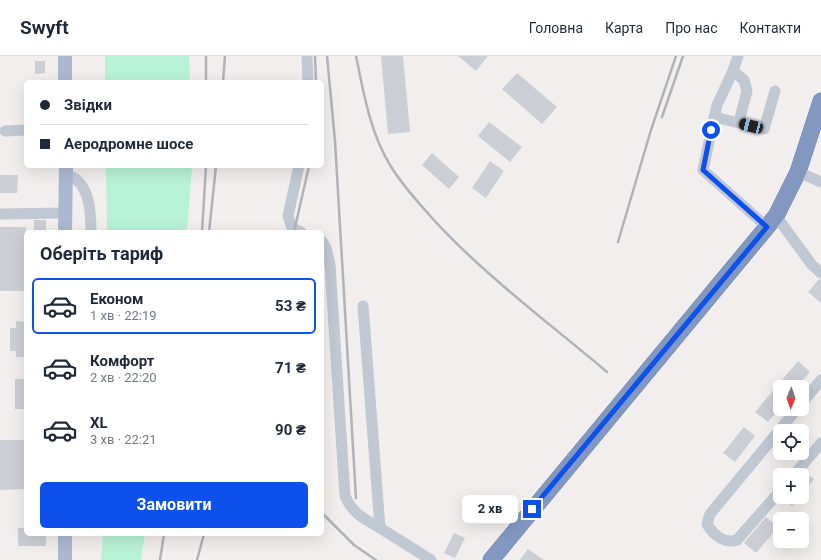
<!DOCTYPE html>
<html lang="uk">
<head>
<meta charset="utf-8">
<style>
	:root { --surface:#fff; --page:#f6f6f7; --text:#1f2937; --muted:#747a83; --line:#e0e1e3; --accent:#0d50eb }
	body { margin:0; font-family:Roboto,sans-serif; background:var(--page); color:var(--text); height:100vh; display:flex; flex-direction:column; font-size:15px; white-space:nowrap }
	* { box-sizing:border-box; margin:0 }
	p { font-size:13px; color:var(--muted) }
	.icon { flex:none; width:22px; height:22px; fill:none; stroke:currentColor; stroke-width:2; stroke-linecap:round; stroke-linejoin:round }
	.map { position:relative; flex:1; overflow:hidden }
	.panel { position:absolute; left:24px; top:174px; width:300px; height:306px; display:flex; flex-direction:column; background:var(--surface); border-radius:6px; box-shadow:0 4px 16px #0002 }
	.panel>* { flex:none }
	.hud { position:absolute; left:24px; top:24px; width:300px; height:88px; border-radius:6px; box-shadow:0 4px 16px #0002; display:grid; align-content:center; height:88px; padding:0 16px; background:var(--surface) }
	.needle { width:26px; rotate:182deg }
	.tools { position:absolute; left:773px; top:324px; display:grid; gap:8px }
	.tools a { display:grid; place-items:center; width:36px; height:36px; border-radius:6px; background:var(--surface); box-shadow:0 4px 16px #0002; font-size:20px }
	.end { position:absolute; width:18px; height:18px; margin:-9px; border:5px solid #0d50eb; background:#fff; box-shadow:0 0 0 2px #fff }
	.from { border-radius:50% }
	.bubble { position:absolute; height:28px; border-radius:6px; background:var(--surface); box-shadow:0 4px 16px #0002; font-size:13px; font-weight:700; line-height:28px; text-align:center }
	.car { position:absolute; width:12px; height:24px; margin:-12px -6px; border-radius:5px; box-shadow:0 0 3px 1px #0007; background:linear-gradient(#222 24%,#8ab4d8 0 40%,#222 0 76%,#8ab4d8 0 86%,#222 0) }
	.hud b { display:flex; align-items:center; gap:14px; height:38px; font-size:15px }
	.hud b+b { border-top:1px solid var(--line) }
	.hud i { width:10px; height:10px; background:var(--text) }
	ul { padding:0; list-style:none }
	li { display:flex; align-items:center; gap:12px; height:56px; margin:0 8px 6px; padding:0 8px; border:2px solid transparent; border-radius:6px }
	li div { flex:1 }
	li b { display:block; font-size:15px }
	li em { font-style:normal; font-weight:700 }
	li.on { border-color:var(--accent) }
	li>.icon { width:36px; height:36px; stroke-width:1.5 }
	h2 { padding:0 16px; font-size:18px; line-height:48px }
	.cta { display:flex; gap:8px; margin-top:auto; padding:8px 16px }
	.cta a { flex:1; height:46px; border-radius:6px; background:var(--accent); color:#fff; font-size:16px; font-weight:700; line-height:46px; text-align:center }
	header { display:flex; align-items:center; gap:24px; box-sizing:border-box; height:56px; padding:0 20px; background:var(--surface); border-bottom:1px solid var(--line) }
	header strong { font-size:19px }
	nav { display:flex; gap:22px; margin-inline-start:auto; font-size:14px }
	.map>svg:first-child { display:block }
	.green { fill:#b8f2d6 }
	.building { fill:#ccced6 }
	.lines { fill:none; stroke-linecap:round; stroke-linejoin:round }
	.highway-casing { stroke:#6d82ac; stroke-width:17 }
	.minor { stroke:#c0c8d4; stroke-width:11 }
	.major { stroke:#abb8cf; stroke-width:14 }
	.highway { stroke:#8298c0; stroke-width:16 }
	.rail { stroke:#afb2b9; stroke-width:2.5 }
	.route { stroke:#0d50eb; stroke-width:5 }
</style>
</head>
<body>
<header>
<strong>Swyft</strong>
<nav><a>Головна</a><a>Карта</a><a>Про нас</a><a>Контакти</a></nav>
</header>
<div class="map">
<svg width="821" height="504" viewBox="0 0 821 504">
	<rect width="100%" height="100%" fill="#f1eeed"/>
	<!-- green -->
	<g class="green">
		<path d="M105 0H189L190 26H105Z"/>
		<path d="M106 110H192L187 176H107Z"/>
		<path d="M103 478H145L141 504H101Z"/>
	</g>
	<!-- building -->
	<g class="building">
		<path d="M381 0H403L410 76 388 78Z"/>
		<path d="M458 0H488L476 15Z"/>
		<path d="M35 5H45V17L35 18Z"/>
		<path d="M517 17 557 51 542 68 502 33Z"/>
		<path d="M489 66 522 91 510 106 478 80Z"/>
		<path d="M432 97 459 121 449 133 422 109Z"/>
		<path d="M490 105 504 115 486 142 472 132Z"/>
		<path d="M0 119H18L17 137H0Z"/>
		<rect x="34" y="164" width="12" height="12"/>
		<rect x="0" y="171" width="26" height="64"/>
		<path d="M819 223 821 224V247L808 236Z"/>
		<path d="M16 265 26 266V301H16V295H10V272H16Z"/>
		<path d="M798 305 810 316 797 331H780V352L768 366 755 356Z"/>
		<rect x="15" y="323" width="11" height="30"/>
		<path d="M744 371 755 380 735 406 723 397Z"/>
		<path d="M0 384H26V433L0 434Z"/>
		<path d="M805 417 814 423 802 438V420Z"/>
		<path d="M784 441H800L792 450 783 442Z"/>
		<path d="M766 461 778 471 756 497 744 487Z"/>
		<path d="M18 472H26V478H46V490H18Z"/>
		<path d="M454 477 465 482 455 502 444 497Z"/>
		<path d="M528 493 544 504H520Z"/>
	</g>
	<g class="lines">
		<defs>
			<path id="highway" d="M491 504 776 160 798 116 821 45"/>
		</defs>
		<!-- highway casing -->
		<use href="#highway" class="highway-casing"/>
		<!-- minor -->
		<g class="minor">
			<path d="M307 0 308 26"/>
			<path d="M738 0 733 15 717 49 703 114 767 171"/>
			<path d="M733 15 744 24 747 35 739 66"/>
			<path d="M714 61 764 73 775 35"/>
			<path d="M5 75 26 74"/>
			<path d="M299 110 288 160 292 172 301 176"/>
			<path d="M798 116 821 126"/>
			<path d="M66 119C90 124 91 157 91 176"/>
			<path d="M0 158 65 157"/>
			<path d="M776 160 812 209 821 217"/>
			<path d="M322 185 326 192 330 209 345 440C353 458 363 462 380 472"/>
			<path d="M363 250 380 472 431 504"/>
			<path d="M802 347 821 324"/>
			<path d="M794 419 821 387"/>
			<path d="M780 435 737 484C725 488 713 479 707 468L710 458 797 353"/>
		</g>
		<!-- major -->
		<g class="major">
			<path d="M65 0V26"/>
			<path d="M65 176 66 110"/>
			<path d="M65 504V478"/>
		</g>
		<!-- highway -->
		<use href="#highway" class="highway"/>
		<!-- rail -->
		<g class="rail">
			<path d="M206 0V26"/>
			<path d="M315 0 316 26"/>
			<path d="M327 0 335 85 356 442"/>
			<path d="M356 0C364 38 370 76 390 109 402 129 417 145 432 162 484 219 548 266 607 316"/>
			<path d="M223 26 225 0"/>
			<path d="M662 61 683 0"/>
			<path d="M202 176 206 110"/>
			<path d="M209 176 216 110"/>
			<path d="M294 176 309 110"/>
			<path d="M618 186 651 74 676 0"/>
			<path d="M322 457 354 489 376 504"/>
			<path d="M160 504 164 478"/>
			<path d="M197 504 204 478"/>
		</g>
	</g>
	<g class="lines">
		<!-- route -->
		<path class="route" d="M532 453 767 171 703 114 711 74"/>
	</g>
</svg>
<div class="tools">
<a><svg class="needle" viewBox="-14 -14 28 28"><path d="M0-13l5 13h-10z" fill="#e53935"/><path d="M0 13l5-13h-10z" fill="#747a83"/></svg></a>
<a><svg class="icon" aria-label="locate" viewBox="0 0 24 24"><circle cx="12" cy="12" r="6"/><path d="M12 2v4M12 18v4M2 12h4M18 12h4"/></svg></a>
<a>+</a>
<a>−</a>
</div>
<i class="end from" style="left:711px;top:74px"></i>
<i class="end" style="left:532px;top:453px"></i>
<div class="bubble" style="left:462px;top:439px;width:56px">2 хв</div>
<i class="car" style="left:751px;top:70px;rotate:284deg"></i>
<div class="hud">
<b><i class="from"></i>Звідки</b>
<b><i></i>Аеродромне шосе</b>
</div>
<section class="panel">
<h2>Оберіть тариф</h2>
<ul>
<li class="on"><svg class="icon" aria-label="car" viewBox="0 0 24 24"><path d="M5 17H2v-5l4-1 3-4h7l3 4 3 1v5h-3M9 17h6M6 11h13"/><circle cx="7" cy="17" r="2"/><circle cx="17" cy="17" r="2"/></svg><div><b>Економ</b><p>1 хв · 22:19</p></div><em>53 ₴</em></li>
<li><svg class="icon" aria-label="car" viewBox="0 0 24 24"><path d="M5 17H2v-5l4-1 3-4h7l3 4 3 1v5h-3M9 17h6M6 11h13"/><circle cx="7" cy="17" r="2"/><circle cx="17" cy="17" r="2"/></svg><div><b>Комфорт</b><p>2 хв · 22:20</p></div><em>71 ₴</em></li>
<li><svg class="icon" aria-label="car" viewBox="0 0 24 24"><path d="M5 17H2v-5l4-1 3-4h7l3 4 3 1v5h-3M9 17h6M6 11h13"/><circle cx="7" cy="17" r="2"/><circle cx="17" cy="17" r="2"/></svg><div><b>XL</b><p>3 хв · 22:21</p></div><em>90 ₴</em></li>
</ul>
<div class="cta"><a>Замовити</a></div>
</section>
</div>
</body>
</html>
